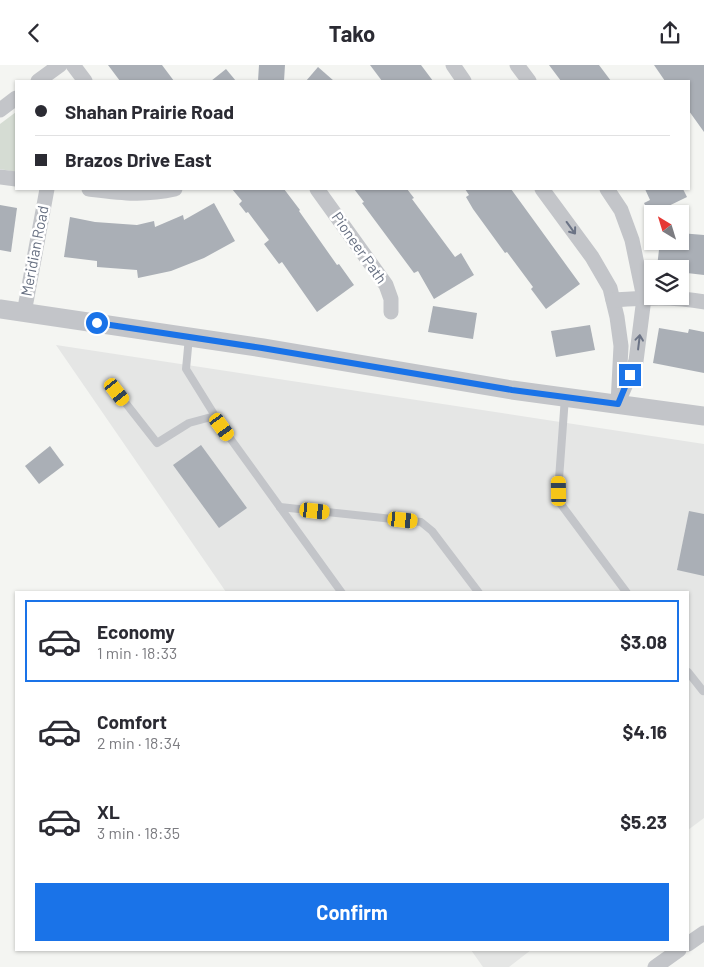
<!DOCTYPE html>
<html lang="en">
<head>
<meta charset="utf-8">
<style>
	:root { --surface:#fff; --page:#f7f7f7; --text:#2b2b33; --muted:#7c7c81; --line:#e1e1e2; --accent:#1a73e8 }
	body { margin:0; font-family:Barlow,sans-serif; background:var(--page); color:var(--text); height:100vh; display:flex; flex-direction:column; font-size:19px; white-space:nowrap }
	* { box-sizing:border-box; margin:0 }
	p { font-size:16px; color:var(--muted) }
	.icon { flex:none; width:28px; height:28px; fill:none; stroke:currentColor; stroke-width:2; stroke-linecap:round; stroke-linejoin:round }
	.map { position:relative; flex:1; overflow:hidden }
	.details { position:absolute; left:15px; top:526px; width:674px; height:360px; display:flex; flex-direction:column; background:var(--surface); border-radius:0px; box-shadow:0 1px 4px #0004 }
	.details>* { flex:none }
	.banner { position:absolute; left:15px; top:15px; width:675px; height:110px; border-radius:0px; box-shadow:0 1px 4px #0004; display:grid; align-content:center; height:110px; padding:0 20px; background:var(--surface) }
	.needle { width:32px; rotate:322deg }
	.tools { position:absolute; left:644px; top:140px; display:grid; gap:10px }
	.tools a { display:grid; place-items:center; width:45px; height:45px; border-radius:0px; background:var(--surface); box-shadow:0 1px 4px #0004; font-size:25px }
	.end { position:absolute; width:22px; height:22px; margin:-11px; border:6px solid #1a73e8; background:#fff; box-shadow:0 0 0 2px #fff }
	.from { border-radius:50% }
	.car { position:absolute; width:15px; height:30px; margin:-15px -8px; border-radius:6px; box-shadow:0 0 4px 1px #0007; background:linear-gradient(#f5c518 24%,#345 0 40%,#f5c518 0 76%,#345 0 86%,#f5c518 0) }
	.banner b { display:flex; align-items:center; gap:18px; height:48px; font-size:19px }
	.banner b+b { border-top:1px solid var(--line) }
	.banner i { width:12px; height:12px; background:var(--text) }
	ul { padding:9px 0 0; list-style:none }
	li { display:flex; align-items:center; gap:15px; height:82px; margin:0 10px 8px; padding:0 10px; border:2px solid transparent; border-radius:0px }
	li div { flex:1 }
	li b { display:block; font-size:19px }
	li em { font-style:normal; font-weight:700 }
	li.on { border-color:var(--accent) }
	li>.icon { width:45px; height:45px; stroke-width:1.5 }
	.button { display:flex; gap:10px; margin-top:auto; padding:10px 20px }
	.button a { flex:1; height:58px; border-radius:0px; background:var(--accent); color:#fff; font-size:20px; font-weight:700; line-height:58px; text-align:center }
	header { display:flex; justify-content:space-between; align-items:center; height:65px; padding:0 20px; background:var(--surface); font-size:22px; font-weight:700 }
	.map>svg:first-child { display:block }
	.built { fill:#e5e6e5 }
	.green { fill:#d5dcd3 }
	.building { fill:#aaafb6 }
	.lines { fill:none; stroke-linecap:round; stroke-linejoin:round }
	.service { stroke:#c3c5c9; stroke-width:8 }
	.minor { stroke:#c3c5c9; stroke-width:15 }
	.tertiary { stroke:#c3c5c9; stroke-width:19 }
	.oneway { stroke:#6b7385 }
	.route { stroke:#1a73e8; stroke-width:6 }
	.labels { text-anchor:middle; stroke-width:5; stroke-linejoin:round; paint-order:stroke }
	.street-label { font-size:15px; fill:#666f81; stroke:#fff }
</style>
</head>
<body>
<header><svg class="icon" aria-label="back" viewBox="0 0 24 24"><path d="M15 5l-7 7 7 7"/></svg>Tako<svg class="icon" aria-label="share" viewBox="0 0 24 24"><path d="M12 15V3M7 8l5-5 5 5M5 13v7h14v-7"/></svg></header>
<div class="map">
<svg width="704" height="902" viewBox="0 0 704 902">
	<rect width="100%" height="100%" fill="#f4f5f2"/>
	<!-- built -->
	<g class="built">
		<path d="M56 280 704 379V753L688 765V528L226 527Z"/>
		<path d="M471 885H531L509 902H483Z"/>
	</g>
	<!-- green -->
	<path class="green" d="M16 47V107L0 104V59Z"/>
	<!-- building -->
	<g class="building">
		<path d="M108 0H162L174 16H120Z"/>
		<path d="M259 0H285L284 16H258Z"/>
		<path d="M370 0H421L433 16H382Z"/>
		<path d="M549 0H599L611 16H561Z"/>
		<path d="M654 0H704V67L689 46V16H665Z"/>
		<path d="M318 2 334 16H306Z"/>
		<path d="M226 4 236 16H211Z"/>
		<path d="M232 124H284L300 145 299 146 337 200 339 199 354 220 317 247 282 197 279 199 264 179 269 175 248 147 246 148 239 139 242 136Z"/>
		<path d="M354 124H407L414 133 412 134 455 192 461 188 474 210 434 234 418 206 414 208 362 138 364 137Z"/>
		<path d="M465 124H511L580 219 546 244 531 224 533 222 507 187 505 188 473 144 466 132 469 130Z"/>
		<path d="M645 124H683L687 132 650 150 644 138 650 135Z"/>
		<path d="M214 138 235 176 204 193 171 206 138 213 137 205 97 202V196L64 192 70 152 95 157 137 160 154 156 155 162 183 150 184 155Z"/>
		<path d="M0 140 17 143 11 187 0 185Z"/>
		<path d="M680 168 704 170V210L687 208V206L680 204 657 202 660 176H680Z"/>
		<path d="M433 241 477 248 473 274 428 267Z"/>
		<path d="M590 260 595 285 556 292 551 266Z"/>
		<path d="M659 263 688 268 689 264 704 267V308L653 298Z"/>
		<path d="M201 380 247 443 219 463 173 400Z"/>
		<path d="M50 381 64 400 39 419 25 401Z"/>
		<path d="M689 446 704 449V511L677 505Z"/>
	</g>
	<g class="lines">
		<!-- service -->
		<g class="service">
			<path d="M189 272 186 304 222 362 342 528"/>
			<path d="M117 327 157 378 189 358 215 351"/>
			<path d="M565 332 559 414 560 438 627 528"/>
			<path d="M280 442 421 457 432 466 479 528"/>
			<path d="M688 607 703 626 704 625"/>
		</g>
		<!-- minor -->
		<g class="minor">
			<path d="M73 0 85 16"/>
			<path d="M453 0 464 16"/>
			<path d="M517 0 529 16"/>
			<path d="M38 16 60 0"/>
			<path d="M0 45 16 33"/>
			<path d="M0 112 16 114"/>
			<path d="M89 124C122 128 143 131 175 124"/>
			<path d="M317 124 386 220 391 234V247"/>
			<path d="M542 124 592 192 610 223 617 252 621 281 618 339"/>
			<path d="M607 124 621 145 632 175 644 233 636 296 622 328"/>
			<path d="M613 235C643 233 674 231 704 237"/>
			<path d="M24 248 47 124"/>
			<path d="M688 879 704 868"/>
			<path d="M655 902 679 885"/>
		</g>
		<!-- tertiary -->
		<path class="tertiary" d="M0 244 263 283 512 325 704 351"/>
	</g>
	<!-- one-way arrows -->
	<defs><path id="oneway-shaft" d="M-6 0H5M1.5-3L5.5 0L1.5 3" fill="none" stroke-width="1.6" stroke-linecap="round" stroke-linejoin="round" transform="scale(1.25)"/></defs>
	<g class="oneway">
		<use href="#oneway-shaft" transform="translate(571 163) rotate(54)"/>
		<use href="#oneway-shaft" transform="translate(639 277) rotate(-83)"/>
	</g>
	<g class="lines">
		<!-- route -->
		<path class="route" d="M97 258 262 283 512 325 618 339 630 310"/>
	</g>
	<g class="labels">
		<!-- street labels -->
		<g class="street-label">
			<text transform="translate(359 183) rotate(55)" y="5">Pioneer Path</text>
			<text transform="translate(35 186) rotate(-79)" y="5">Meridian Road</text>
		</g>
	</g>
</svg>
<div class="tools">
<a><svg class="needle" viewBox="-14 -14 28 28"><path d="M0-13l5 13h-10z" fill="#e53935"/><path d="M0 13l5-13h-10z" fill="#7c7c81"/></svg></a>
<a><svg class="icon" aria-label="layers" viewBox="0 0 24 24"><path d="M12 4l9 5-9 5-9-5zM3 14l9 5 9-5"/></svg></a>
</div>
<i class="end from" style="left:97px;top:258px"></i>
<i class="end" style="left:630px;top:310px"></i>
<i class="car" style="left:117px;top:327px;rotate:142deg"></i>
<i class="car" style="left:222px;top:362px;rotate:144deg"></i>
<i class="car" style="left:559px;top:426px;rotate:359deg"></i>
<i class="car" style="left:315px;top:446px;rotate:96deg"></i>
<i class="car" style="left:403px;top:455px;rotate:96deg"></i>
<div class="banner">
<b><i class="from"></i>Shahan Prairie Road</b>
<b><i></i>Brazos Drive East</b>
</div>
<section class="details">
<ul>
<li class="on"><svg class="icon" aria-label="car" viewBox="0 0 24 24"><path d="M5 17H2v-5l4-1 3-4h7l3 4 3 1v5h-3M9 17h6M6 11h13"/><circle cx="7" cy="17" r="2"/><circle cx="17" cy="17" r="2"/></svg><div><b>Economy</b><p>1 min · 18:33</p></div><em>$3.08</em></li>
<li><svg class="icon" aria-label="car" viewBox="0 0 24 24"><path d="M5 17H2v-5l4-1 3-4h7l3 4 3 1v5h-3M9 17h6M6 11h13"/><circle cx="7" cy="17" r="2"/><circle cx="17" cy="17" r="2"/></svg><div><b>Comfort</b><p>2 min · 18:34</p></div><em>$4.16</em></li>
<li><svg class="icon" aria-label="car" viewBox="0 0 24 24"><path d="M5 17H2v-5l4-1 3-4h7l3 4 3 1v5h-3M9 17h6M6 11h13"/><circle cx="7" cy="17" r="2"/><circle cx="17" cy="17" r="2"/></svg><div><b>XL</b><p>3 min · 18:35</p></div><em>$5.23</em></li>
</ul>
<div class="button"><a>Confirm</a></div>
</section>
</div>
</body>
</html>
